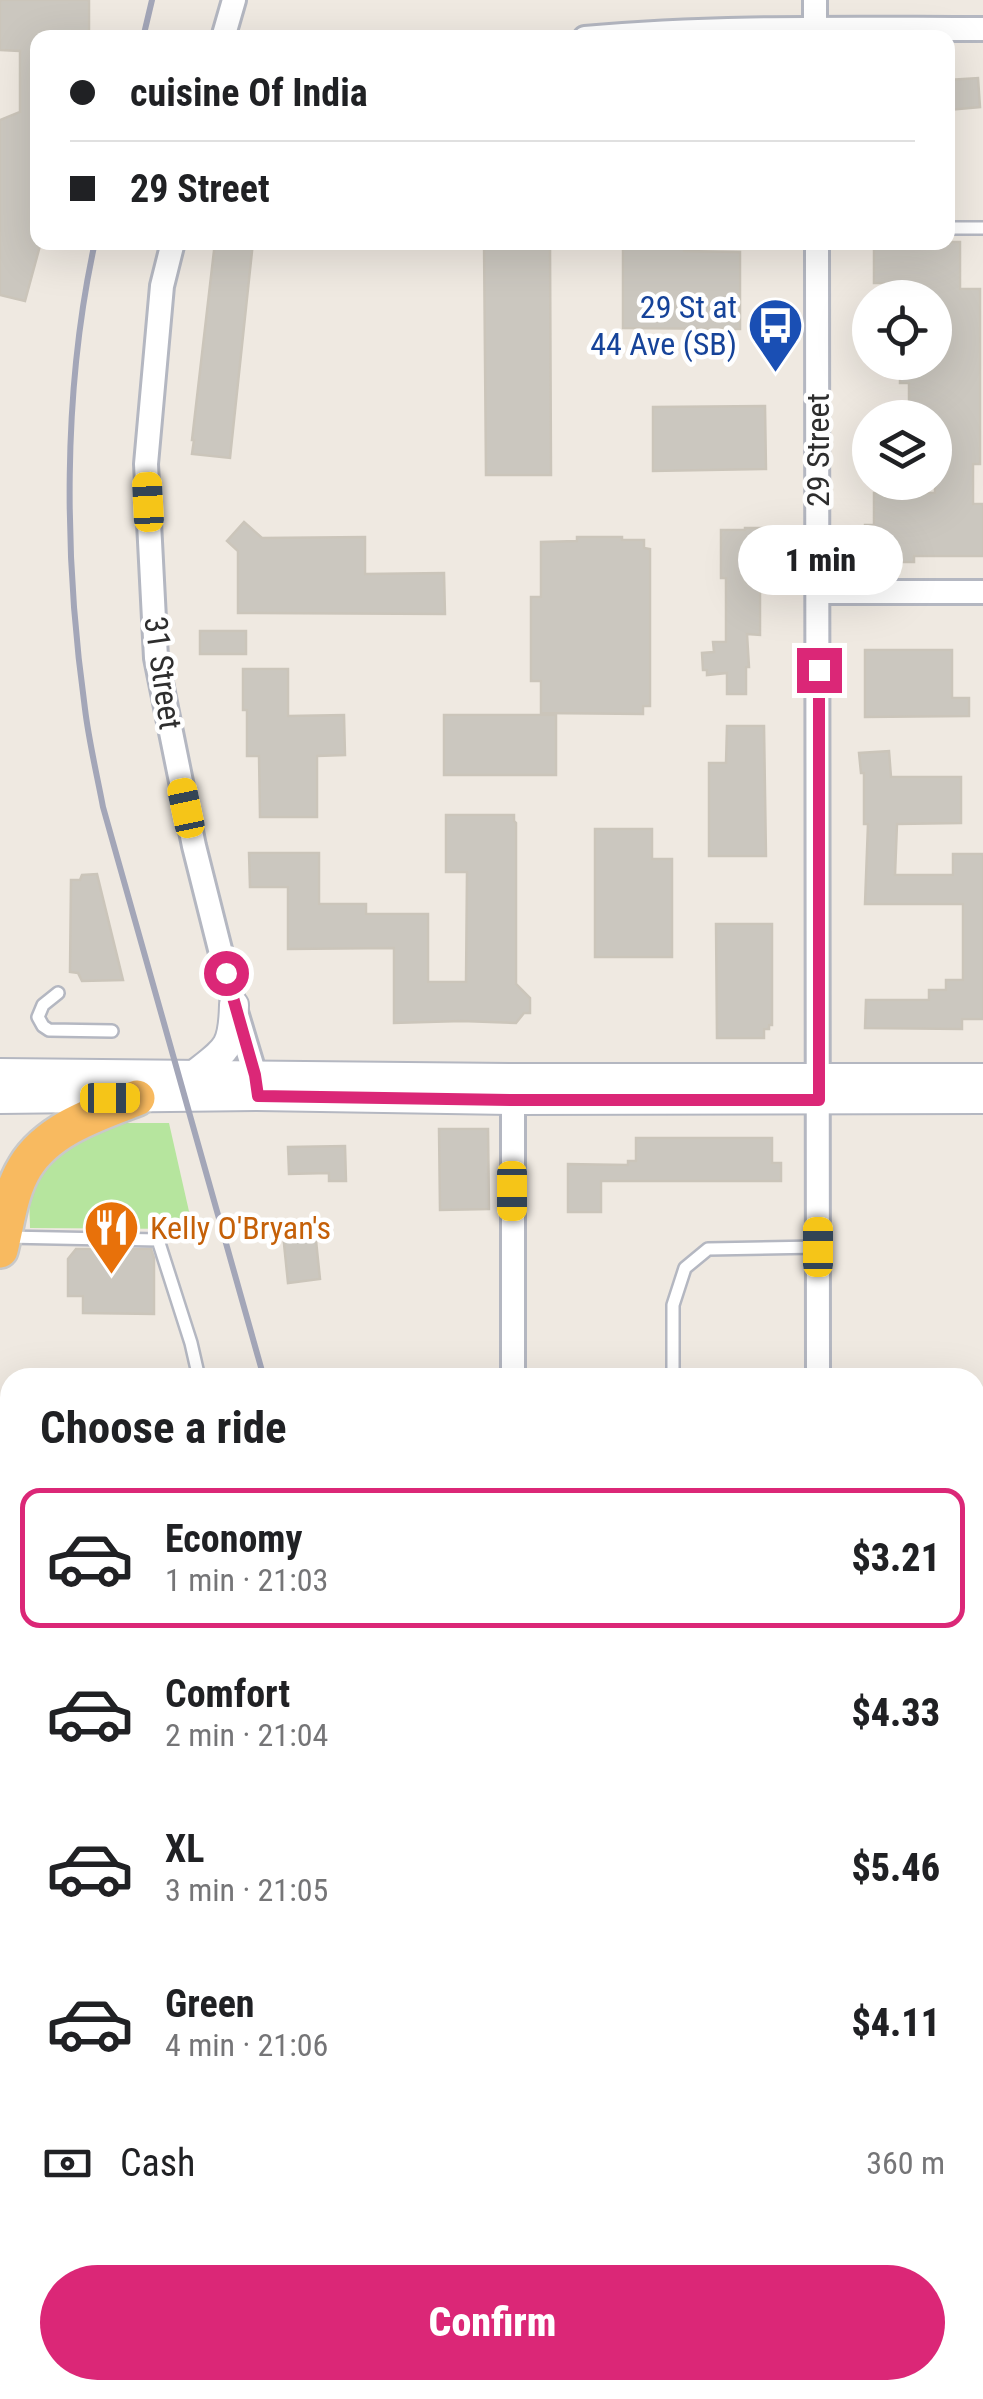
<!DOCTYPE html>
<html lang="en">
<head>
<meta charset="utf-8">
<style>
	:root { --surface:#fff; --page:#f2f2f2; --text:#202124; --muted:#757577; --line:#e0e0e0; --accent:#db2777 }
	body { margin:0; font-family:"Roboto Condensed",sans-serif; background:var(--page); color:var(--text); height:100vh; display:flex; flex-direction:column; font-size:38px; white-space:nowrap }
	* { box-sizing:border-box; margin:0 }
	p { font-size:32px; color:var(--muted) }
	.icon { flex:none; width:55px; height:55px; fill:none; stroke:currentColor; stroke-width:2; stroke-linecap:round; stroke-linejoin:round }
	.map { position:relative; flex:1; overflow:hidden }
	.panel { position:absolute; left:0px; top:1368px; width:985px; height:1032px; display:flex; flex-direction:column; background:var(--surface); border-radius:30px 30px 0 0; box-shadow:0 10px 40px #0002 }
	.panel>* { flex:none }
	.guide { position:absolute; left:30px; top:30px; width:925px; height:220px; border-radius:20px; box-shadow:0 10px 40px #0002; display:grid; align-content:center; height:220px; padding:0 40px; background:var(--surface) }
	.fabs { position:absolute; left:852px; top:280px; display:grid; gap:20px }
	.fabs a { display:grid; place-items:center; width:100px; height:100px; border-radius:50%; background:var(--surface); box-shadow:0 10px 40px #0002; font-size:50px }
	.end { position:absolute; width:45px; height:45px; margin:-22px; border:12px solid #db2777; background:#fff; box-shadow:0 0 0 5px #fff }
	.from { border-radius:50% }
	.bubble { position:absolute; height:70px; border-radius:35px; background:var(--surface); box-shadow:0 10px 40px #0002; font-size:32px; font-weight:800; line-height:70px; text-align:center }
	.car { position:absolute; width:30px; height:60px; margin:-30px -15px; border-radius:12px; box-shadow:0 0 8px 2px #0007; background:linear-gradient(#f5c518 24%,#345 0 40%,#f5c518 0 76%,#345 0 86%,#f5c518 0) }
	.guide b { display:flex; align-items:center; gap:35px; height:95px; font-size:38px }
	.guide b+b { border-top:2px solid var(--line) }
	.guide i { width:25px; height:25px; background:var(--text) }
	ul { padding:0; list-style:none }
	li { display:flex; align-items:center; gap:30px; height:140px; margin:0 20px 15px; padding:0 20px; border:5px solid transparent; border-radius:20px }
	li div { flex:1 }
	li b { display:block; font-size:38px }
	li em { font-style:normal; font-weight:800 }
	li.current { border-color:var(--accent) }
	li>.icon { width:90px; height:90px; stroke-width:1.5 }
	h2 { padding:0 40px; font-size:45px; line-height:120px }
	.pay { display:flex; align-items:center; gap:25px; height:110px; padding:0 40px; font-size:38px }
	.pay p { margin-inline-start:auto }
	.primary-button { display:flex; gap:20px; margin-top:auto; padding:20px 40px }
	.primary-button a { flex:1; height:115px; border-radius:60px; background:var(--accent); color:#fff; font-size:40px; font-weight:800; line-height:115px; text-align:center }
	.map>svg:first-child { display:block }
	.green { fill:#b6e59e }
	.building { fill:#cbc7bf; stroke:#cbc5ba; stroke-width:2.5 }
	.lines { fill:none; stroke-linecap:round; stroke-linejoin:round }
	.service-casing { stroke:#b4b7c1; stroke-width:16 }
	.minor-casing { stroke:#b4b7c1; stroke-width:28 }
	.tertiary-casing { stroke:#b4b7c1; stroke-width:32 }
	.trunk-casing { stroke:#c9c9c9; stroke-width:40 }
	.service { stroke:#fff; stroke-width:11 }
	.minor { stroke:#fff; stroke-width:22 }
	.tertiary { stroke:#fff; stroke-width:28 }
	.trunk { stroke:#f8ba60; stroke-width:35 }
	.rail { stroke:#a3a6b8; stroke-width:6 }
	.route { stroke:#db2777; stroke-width:12 }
	.labels { text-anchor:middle; stroke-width:9; stroke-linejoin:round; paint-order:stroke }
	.transit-label { font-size:32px; fill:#164399; stroke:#fff; text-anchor:end }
	.street-label { font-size:32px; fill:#2e2e2e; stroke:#fff }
	.food-label { font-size:32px; fill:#c56008; stroke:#fff; text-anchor:start }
</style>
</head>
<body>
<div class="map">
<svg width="983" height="2399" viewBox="0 0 983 2399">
	<rect width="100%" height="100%" fill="#efe9e1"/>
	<!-- green -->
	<path class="green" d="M126 1123H169L193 1229 30 1228C30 1217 28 1205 32 1195 45 1151 87 1137 126 1123Z"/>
	<!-- building -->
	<g class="building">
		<path d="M0 0H89V38H38V242H41L25 301 0 295V120L20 112V51L0 50Z"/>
		<path d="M978 78 980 107 949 110 948 80Z"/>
		<path d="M215 242H253L230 458 192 454 194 440H192Z"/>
		<path d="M484 242H550L551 475H486Z"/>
		<path d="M623 242H684V251L740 252V329L623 328Z"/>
		<path d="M874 242H960V289H980V464H973V504H983V556H914V562H874V555H865V525H874V493H935V418H909V383H900V362H935V298H918V283H874Z"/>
		<path d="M765 406 766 469 653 471V407Z"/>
		<path d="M244 522 262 538 365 537V574L444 573 445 614 238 613V551L227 541Z"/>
		<path d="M745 528H764V563H760V635L747 634 749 667H746V694H727V673L707 675V670H703L702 653 714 652 713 642H726V578H721V530H745Z"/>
		<path d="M577 537H622V540H644V548L650 549V706H643V714L541 713V681H531V597H541V542L577 541Z"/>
		<rect x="200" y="631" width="46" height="23"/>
		<path d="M865 650H952V698H969V716L865 717Z"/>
		<path d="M243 669H288V716L344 715 345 755 317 756V817H260L259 756H247V710H243Z"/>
		<rect x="444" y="715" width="112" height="60"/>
		<path d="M727 726H764L766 856H709V763H726Z"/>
		<path d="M889 751 891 777H961V823L897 824 895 875H953V854H983V1019H962V1029L865 1028 866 1000H929V990H946V980H963V904H865L868 824H864V773H861L859 753Z"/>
		<path d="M446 815H514V821L516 823V984L530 998V1013H524L516 1023 462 1021 394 1023V948L288 949V887H250L249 853H319V904H366V914H428V982H466L467 872H446Z"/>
		<path d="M595 829H652V859H672V957H595Z"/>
		<path d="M97 874 123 980 82 981 78 973 70 972 71 880H80L82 875Z"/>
		<path d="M716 924H772V1025H769V1029H764V1038H717Z"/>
		<path d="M439 1129H488L489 1209 440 1210Z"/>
		<path d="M636 1138H772V1163H781V1181H601V1212H568V1164L628 1165V1161H636Z"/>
		<path d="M345 1146 346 1181H329V1173L289 1174 288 1147Z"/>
		<path d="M315 1231 320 1279 288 1283 283 1234Z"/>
		<path d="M76 1249H151L154 1258V1314L83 1313V1296H68V1259Z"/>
	</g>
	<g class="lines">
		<defs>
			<g id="service">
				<path d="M948 228H983"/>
				<path d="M58 993 43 1005 38 1017 43 1026 49 1030 112 1031"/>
				<path d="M6 1237 158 1240 191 1343 199 1378"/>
				<path d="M673 1378V1305L685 1268 708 1249 818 1247"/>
				<path d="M975 2282 983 2264"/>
				<path d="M137 2390V2399"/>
				<path d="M404 2390V2399"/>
				<path d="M971 2390V2399"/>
			</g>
			<g id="minor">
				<path d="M223 38 234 0"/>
				<path d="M585 38C717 26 851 29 983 29"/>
				<path d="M815 38V0"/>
				<path d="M173 242 162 286 146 464 156 658 194 846 234 1005 255 1075 257 1090"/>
				<path d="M817 242 818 1378"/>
				<path d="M819 592H983"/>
				<path d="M513 1378V1087"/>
				<path d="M0 1890H10"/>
				<path d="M975 1893 983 1892"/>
				<path d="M818 2390V2399"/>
				<path d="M269 2399V2390"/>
			</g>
			<g id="tertiary">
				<path d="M0 1073 513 1078H983"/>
				<path d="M194 1075C227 1049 233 1048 234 1005"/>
				<path d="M0 1099 257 1096 513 1100 983 1099"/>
			</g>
			<path id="trunk" d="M0 1250C7 1223 10 1191 25 1167 48 1129 98 1113 137 1098"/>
		</defs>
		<!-- service casing -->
		<use href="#service" class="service-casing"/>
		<!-- minor casing -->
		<use href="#minor" class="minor-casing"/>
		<!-- tertiary casing -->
		<use href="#tertiary" class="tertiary-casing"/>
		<!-- trunk casing -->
		<use href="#trunk" class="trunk-casing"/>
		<!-- service -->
		<use href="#service" class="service"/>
		<!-- minor -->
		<use href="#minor" class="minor"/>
		<!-- tertiary -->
		<use href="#tertiary" class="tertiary"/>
		<!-- trunk -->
		<use href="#trunk" class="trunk"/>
		<!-- rail -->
		<g class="rail">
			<path d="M143 38 152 0"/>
			<path d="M95 242C62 392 64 558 85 709 89 742 97 775 103 807L264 1378"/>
			<path d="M554 2390 556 2399"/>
		</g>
	</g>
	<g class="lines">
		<!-- route -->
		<path class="route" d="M226 973 255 1075 258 1096 512 1100H819V670"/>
	</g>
	<!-- icons -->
	<defs>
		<symbol id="bus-pin" viewBox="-11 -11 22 30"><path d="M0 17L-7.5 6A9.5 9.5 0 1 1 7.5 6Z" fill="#1a4fb4" stroke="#fff"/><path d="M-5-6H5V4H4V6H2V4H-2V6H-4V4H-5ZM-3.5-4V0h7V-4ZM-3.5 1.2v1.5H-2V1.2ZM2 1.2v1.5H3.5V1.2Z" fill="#fff"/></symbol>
		<symbol id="restaurant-pin" viewBox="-11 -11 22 30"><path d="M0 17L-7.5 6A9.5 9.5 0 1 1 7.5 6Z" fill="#e8710a" stroke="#fff"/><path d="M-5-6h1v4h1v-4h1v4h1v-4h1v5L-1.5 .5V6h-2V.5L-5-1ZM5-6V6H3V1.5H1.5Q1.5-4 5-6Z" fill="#fff"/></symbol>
	</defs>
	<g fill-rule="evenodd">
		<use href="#bus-pin" x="744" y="294" width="63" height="86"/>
		<use href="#restaurant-pin" x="80" y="1196" width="63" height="86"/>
	</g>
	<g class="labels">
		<!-- transit labels -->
		<g class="transit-label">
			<text x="737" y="318">29 St at<tspan x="737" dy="37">44 Ave (SB)</tspan></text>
		</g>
		<!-- street labels -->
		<g class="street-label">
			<text transform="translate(818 450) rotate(-90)" y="11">29 Street</text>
			<text transform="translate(163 673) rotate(82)" y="11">31 Street</text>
		</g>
		<!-- food labels -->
		<g class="food-label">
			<text x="150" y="1239">Kelly O'Bryan's</text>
		</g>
	</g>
</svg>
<div class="fabs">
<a><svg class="icon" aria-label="locate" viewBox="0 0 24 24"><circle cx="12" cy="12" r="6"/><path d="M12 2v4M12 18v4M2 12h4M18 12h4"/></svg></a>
<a><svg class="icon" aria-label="layers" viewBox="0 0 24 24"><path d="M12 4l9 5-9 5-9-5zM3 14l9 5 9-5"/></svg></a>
</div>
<i class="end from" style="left:226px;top:973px"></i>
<i class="end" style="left:819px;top:670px"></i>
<div class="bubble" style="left:738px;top:525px;width:165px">1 min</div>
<i class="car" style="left:148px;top:502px;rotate:357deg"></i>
<i class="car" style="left:186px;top:808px;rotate:348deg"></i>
<i class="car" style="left:110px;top:1098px;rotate:90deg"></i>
<i class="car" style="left:512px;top:1191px;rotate:180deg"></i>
<i class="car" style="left:818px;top:1247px;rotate:0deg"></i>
<div class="guide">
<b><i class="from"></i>cuisine Of India</b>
<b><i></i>29 Street</b>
</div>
<section class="panel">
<h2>Choose a ride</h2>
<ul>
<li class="current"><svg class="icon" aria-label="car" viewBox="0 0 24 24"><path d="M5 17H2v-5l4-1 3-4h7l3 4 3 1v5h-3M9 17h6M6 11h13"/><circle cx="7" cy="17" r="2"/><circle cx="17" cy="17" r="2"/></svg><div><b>Economy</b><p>1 min · 21:03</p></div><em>$3.21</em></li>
<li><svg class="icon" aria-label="car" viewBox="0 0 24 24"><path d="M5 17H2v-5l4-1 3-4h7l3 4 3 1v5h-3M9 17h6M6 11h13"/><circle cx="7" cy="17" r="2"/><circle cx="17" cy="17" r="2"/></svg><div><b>Comfort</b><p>2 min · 21:04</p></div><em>$4.33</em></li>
<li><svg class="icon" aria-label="car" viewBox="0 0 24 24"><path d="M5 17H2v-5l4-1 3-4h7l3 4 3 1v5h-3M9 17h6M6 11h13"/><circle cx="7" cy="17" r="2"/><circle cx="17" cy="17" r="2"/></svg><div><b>XL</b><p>3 min · 21:05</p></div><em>$5.46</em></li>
<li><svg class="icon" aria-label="car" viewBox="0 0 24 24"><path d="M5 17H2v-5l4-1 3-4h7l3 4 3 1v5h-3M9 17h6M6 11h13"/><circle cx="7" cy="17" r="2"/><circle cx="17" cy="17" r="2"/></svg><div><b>Green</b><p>4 min · 21:06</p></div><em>$4.11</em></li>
</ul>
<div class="pay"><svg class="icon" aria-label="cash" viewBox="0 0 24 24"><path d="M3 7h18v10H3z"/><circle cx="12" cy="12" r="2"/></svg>Cash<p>360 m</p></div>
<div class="primary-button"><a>Confirm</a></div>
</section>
</div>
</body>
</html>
